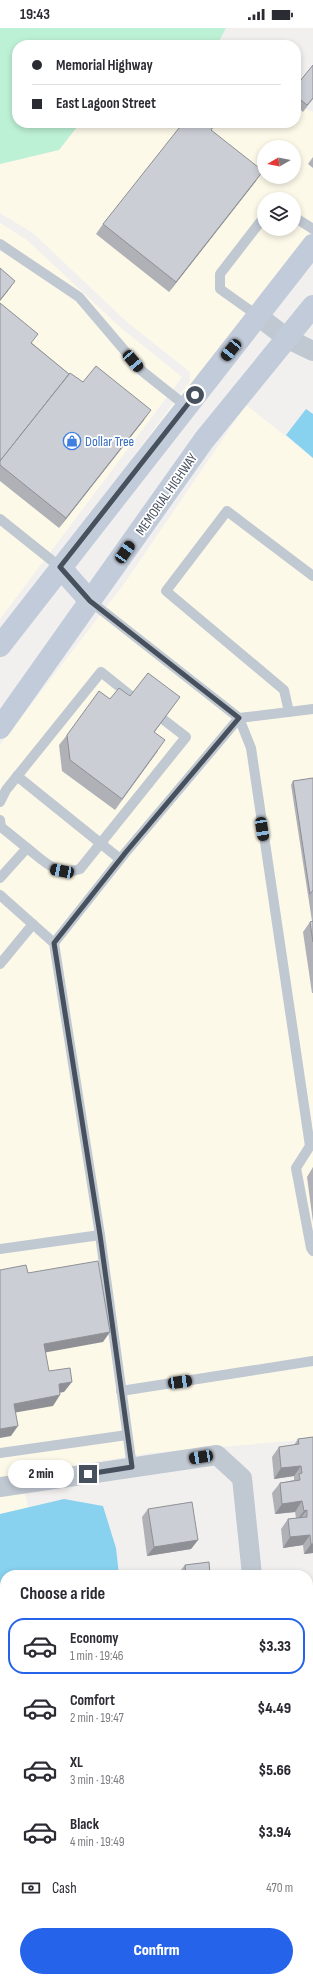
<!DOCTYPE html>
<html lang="en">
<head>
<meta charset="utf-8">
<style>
	:root { --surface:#fff; --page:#f7f7f7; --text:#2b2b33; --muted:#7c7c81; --line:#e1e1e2; --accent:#2563eb }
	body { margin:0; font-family:"Sofia Sans Condensed",sans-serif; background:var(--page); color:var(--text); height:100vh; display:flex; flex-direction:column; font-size:15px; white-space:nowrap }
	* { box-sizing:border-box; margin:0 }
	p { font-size:13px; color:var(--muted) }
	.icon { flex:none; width:22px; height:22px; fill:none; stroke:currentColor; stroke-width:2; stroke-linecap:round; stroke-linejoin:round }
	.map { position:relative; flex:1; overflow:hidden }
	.details { position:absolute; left:0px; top:1542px; width:313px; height:412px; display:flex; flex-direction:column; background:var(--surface); border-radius:16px 16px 0 0; box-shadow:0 2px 6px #0003 }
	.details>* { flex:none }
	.guide { position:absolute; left:12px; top:12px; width:289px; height:88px; border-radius:16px; box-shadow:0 2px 6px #0003; display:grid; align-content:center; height:88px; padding:0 20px; background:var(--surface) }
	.needle { width:26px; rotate:261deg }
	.fabs { position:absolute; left:257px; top:112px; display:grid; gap:8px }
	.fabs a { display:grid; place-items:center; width:44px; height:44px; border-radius:50%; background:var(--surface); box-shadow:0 2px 6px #0003; font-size:20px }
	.end { position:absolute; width:18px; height:18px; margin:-9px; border:5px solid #47515e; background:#fff; box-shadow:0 0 0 2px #fff }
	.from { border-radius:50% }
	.bubble { position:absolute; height:28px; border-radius:14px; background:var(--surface); box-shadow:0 2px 6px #0003; font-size:13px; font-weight:800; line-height:28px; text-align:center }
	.car { position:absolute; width:12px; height:24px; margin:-12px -6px; border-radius:5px; box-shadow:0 0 3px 1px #0007; background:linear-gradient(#222 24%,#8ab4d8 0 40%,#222 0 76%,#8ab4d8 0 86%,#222 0) }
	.guide b { display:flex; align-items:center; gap:14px; height:38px; font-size:15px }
	.guide b+b { border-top:1px solid var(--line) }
	.guide i { width:10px; height:10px; background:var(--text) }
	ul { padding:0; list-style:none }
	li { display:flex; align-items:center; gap:12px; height:56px; margin:0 8px 6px; padding:0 12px; border:2px solid transparent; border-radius:16px }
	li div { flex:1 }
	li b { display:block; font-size:15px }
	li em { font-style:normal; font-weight:800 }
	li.on { border-color:var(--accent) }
	li>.icon { width:36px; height:36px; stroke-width:1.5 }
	h2 { padding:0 20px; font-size:18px; line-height:48px }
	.pay { display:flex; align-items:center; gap:10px; height:44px; padding:0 20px; font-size:15px }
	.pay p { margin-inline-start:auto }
	.action { display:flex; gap:8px; margin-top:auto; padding:8px 20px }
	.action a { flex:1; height:46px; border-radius:24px; background:var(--accent); color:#fff; font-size:16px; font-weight:800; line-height:46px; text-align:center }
	.status { display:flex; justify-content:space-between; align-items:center; height:28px; padding:0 20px; background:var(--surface); direction:ltr }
	.status svg { height:11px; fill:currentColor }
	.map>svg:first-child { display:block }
	.commercial { fill:#fdf9e9; fill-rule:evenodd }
	.green { fill:#bdf1d5 }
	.water { fill:#88d1ef }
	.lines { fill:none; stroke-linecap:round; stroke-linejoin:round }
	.service { stroke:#c0c8d2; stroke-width:10 }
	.minor { stroke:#c0c8d2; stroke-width:20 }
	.secondary { stroke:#c1cbd9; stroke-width:22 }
	.wall { fill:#afb1b7 }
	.shaded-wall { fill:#8e9095 }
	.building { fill:#cbced5; stroke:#8e9095 }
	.route { stroke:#47515e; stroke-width:5 }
	.labels { text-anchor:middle; stroke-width:3.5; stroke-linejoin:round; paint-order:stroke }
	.shop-label { font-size:14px; fill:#366cbe; stroke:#fff; text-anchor:start }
	.street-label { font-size:14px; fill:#47515e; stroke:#fff }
</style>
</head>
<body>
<div class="status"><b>19:43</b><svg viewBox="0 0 49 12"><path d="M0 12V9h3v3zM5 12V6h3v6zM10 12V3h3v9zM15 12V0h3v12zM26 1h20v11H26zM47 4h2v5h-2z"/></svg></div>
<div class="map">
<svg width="313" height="1954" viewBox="0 0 313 1954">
	<rect width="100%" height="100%" fill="#f2f0ef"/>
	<!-- commercial -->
	<g class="commercial">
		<path d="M296 77 313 84V200L127 437 190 353V344L127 294 33 205 0 185V136L59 122 80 95H296ZM264 119H294V149H264ZM264 171H294V201H264Z"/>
		<path d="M0 195 27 212 121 300 182 349 0 591Z"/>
		<path d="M246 377 313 430V1411L150 1425 21 1446 28 1480 0 1486V717L124 556Z"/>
	</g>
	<!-- green -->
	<path class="green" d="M0 0H226L217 17H17V95H80L59 122 0 136Z"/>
	<!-- water -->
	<g class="water">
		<path d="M306 381 313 386V430L286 407Z"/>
		<path d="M64 1471 103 1478 116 1520 119 1547H5V1898L0 1876V1486Z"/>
		<path d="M17 1949H169V1954H18Z"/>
	</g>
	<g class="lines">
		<!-- service -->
		<g class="service">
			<path d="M294 189 313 201"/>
			<path d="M0 216 79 269 142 343 186 378"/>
			<path d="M258 288 220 261V246L264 189"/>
			<path d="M0 491 60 539"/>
			<path d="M313 681 239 690 251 720 310 1118 296 1140 311 1220 313 1223"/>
			<path d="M289 684 284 662 166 563 227 483 313 548"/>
			<path d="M17 748 120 831"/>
			<path d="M0 774 6 762 101 644 131 668"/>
			<path d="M0 792 1 799 27 820 0 850"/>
			<path d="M27 820C44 833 57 849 80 841L186 709 164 692"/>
			<path d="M0 867 54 915 100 1207 132 1439"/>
			<path d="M54 915 126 824 239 690 90 573"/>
			<path d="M0 936 33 896"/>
			<path d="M0 1221 100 1207"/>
			<path d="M121 1363 313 1333"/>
			<path d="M0 1425 127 1407"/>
		</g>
		<!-- minor -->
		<g class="minor">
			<path d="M258 288 288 311 313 323"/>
			<path d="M0 1459 217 1427 242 1450 252 1547"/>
			<path d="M308 1683 313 1682"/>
			<path d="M302 1949 303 1954"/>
		</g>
		<!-- secondary -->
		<g class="secondary">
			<path d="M60 539 90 573"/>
			<path d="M0 618 313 217"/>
			<path d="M0 700 204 412 313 278"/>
		</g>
	</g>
	<!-- wall -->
	<g class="wall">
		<path d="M313 37V71L303 84 296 78V58Z"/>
		<path d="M211 102 256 153 169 264 96 206 103 196Z"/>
		<path d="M313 129V140L308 136Z"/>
		<path d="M0 275 32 315 69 346 144 392 59 500 0 453Z"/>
		<path d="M130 668 180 669 154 705 158 723 115 782 62 743 59 717 67 707 110 671Z"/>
		<path d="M313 750V965H312L303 904 310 894 312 893 291 757 293 753Z"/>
		<path d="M313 1139V1194L307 1149Z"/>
		<path d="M313 1409V1525L304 1526 303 1517 283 1520 281 1501 288 1491 296 1490 295 1484 275 1486 272 1465 280 1455 294 1452V1448L274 1451 272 1429 279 1419 294 1417 298 1411Z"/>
		<path d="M148 1481 198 1512 191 1521 147 1528 142 1489Z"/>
		<path d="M185 1537 210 1547H181L180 1543Z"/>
		<path d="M313 1556V1628V1625H308V1595L312 1594 311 1591H308V1561L310 1560Z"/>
		<path d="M192 1949H246V1954H193Z"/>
	</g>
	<!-- shaded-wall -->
	<g class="shaded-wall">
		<path d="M263 143 256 153 169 264 176 254Z"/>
		<path d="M15 253 8 263 0 273V272Z"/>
		<path d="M151 382 144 392 59 500 66 490Z"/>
		<path d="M110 1304 103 1314 37 1326 44 1316Z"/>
		<path d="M72 1354 64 1364 52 1366 59 1356Z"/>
		<path d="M60 1367 53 1378 7 1386 14 1376Z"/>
		<path d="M18 1398 11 1408 0 1410V1401Z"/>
		<path d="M301 1438 294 1448 274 1451 281 1440Z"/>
		<path d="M302 1473 295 1484 275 1486 282 1476Z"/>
		<path d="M307 1482 299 1492 296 1493 304 1483Z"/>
		<path d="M310 1507 303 1517 283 1520 290 1509Z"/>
		<path d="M198 1512 191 1521 147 1528 154 1519Z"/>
		<path d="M311 1516H313V1525L304 1526Z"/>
		<path d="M313 1581V1588L311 1591H308V1582Z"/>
		<path d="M313 1615V1625H308V1616Z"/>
		<path d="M308 1650H313V1659L308 1660Z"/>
	</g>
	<!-- building -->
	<g class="building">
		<path d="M313 37V70L307 77 296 68V58Z"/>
		<path d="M183 95H216L211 102 263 143 176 254 103 196Z"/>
		<path d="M0 240 15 253 0 272Z"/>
		<path d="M0 275 38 306 31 315 69 346 0 433Z"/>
		<path d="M96 338 151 382 66 490 0 437V433L70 345 83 354Z"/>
		<path d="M148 645 180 669 154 704 165 712 122 771 70 732 67 707 99 663 110 671 119 660 130 668Z"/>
		<path d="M313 750V862L310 866 293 753Z"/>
		<path d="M313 893V914L310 894Z"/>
		<path d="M98 1233 110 1304 44 1316 49 1343 70 1340 72 1354 59 1356 60 1367 14 1376 18 1398 0 1401V1242L26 1237 28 1245Z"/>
		<path d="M313 1409V1516H311L310 1507 290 1509 288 1491 307 1489V1482L304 1483 302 1473 282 1476 280 1455 300 1452 299 1446 302 1445 301 1438 281 1440 279 1419 299 1416 298 1411Z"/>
		<path d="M192 1474 198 1512 154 1519 148 1481Z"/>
		<path d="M209 1534 210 1547H186L185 1537Z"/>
		<path d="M313 1560V1581L308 1582V1561Z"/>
		<path d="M313 1594V1615L308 1616V1595Z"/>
		<path d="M313 1631V1650H308V1632Z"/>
		<path d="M199 1949H246L247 1953 200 1954Z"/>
	</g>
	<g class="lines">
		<!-- route -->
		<path class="route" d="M88 1446 132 1439 100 1207 54 915 126 824 239 690 90 573 60 539 195 367"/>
	</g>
	<!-- icons -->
	<defs>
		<symbol id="shop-ring" viewBox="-11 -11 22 22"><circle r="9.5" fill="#fff" stroke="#3f7fe0" stroke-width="1.5"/><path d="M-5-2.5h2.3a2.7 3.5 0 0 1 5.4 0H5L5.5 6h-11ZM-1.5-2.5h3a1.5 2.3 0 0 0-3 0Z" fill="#3f7fe0"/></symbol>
	</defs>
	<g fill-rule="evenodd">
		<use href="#shop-ring" x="62" y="403" width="20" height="20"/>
	</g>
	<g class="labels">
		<!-- shop labels -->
		<g class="shop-label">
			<text x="85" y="418">Dollar Tree</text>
		</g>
		<!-- street labels -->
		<g class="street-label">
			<text transform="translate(166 466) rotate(-55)" y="5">MEMORIAL HIGHWAY</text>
		</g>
	</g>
</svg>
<div class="fabs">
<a><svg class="needle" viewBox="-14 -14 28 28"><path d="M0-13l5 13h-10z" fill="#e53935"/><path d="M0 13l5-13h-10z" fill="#7c7c81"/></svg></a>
<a><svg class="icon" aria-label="layers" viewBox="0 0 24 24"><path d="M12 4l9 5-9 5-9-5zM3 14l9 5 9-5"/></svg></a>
</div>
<i class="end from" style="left:195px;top:367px"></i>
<i class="end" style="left:88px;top:1446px"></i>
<div class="bubble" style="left:8px;top:1432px;width:66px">2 min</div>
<i class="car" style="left:231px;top:322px;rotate:219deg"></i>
<i class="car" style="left:133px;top:333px;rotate:140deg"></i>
<i class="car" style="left:125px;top:524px;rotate:35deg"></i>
<i class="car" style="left:262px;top:801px;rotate:171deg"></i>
<i class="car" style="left:62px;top:843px;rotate:281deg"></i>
<i class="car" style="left:180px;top:1354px;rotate:82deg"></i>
<i class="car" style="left:201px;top:1429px;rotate:261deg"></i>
<div class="guide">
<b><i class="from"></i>Memorial Highway</b>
<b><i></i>East Lagoon Street</b>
</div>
<section class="details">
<h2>Choose a ride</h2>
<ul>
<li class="on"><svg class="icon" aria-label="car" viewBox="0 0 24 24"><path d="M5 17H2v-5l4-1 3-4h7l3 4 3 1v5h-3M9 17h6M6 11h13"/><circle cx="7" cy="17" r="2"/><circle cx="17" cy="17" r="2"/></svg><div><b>Economy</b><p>1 min · 19:46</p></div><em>$3.33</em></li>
<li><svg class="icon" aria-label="car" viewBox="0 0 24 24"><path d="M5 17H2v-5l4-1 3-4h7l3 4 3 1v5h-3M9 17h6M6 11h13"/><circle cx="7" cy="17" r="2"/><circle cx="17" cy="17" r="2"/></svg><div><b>Comfort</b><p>2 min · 19:47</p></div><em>$4.49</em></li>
<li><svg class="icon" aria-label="car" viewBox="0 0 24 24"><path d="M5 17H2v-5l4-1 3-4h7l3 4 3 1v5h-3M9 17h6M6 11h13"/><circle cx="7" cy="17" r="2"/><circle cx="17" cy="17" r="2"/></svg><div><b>XL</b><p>3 min · 19:48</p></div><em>$5.66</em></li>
<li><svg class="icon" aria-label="car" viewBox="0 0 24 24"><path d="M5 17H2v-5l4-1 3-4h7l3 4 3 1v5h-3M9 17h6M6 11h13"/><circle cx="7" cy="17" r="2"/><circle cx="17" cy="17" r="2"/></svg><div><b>Black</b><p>4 min · 19:49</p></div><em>$3.94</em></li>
</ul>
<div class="pay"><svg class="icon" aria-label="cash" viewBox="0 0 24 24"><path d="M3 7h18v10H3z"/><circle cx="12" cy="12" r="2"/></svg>Cash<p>470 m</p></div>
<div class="action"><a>Confirm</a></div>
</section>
</div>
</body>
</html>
